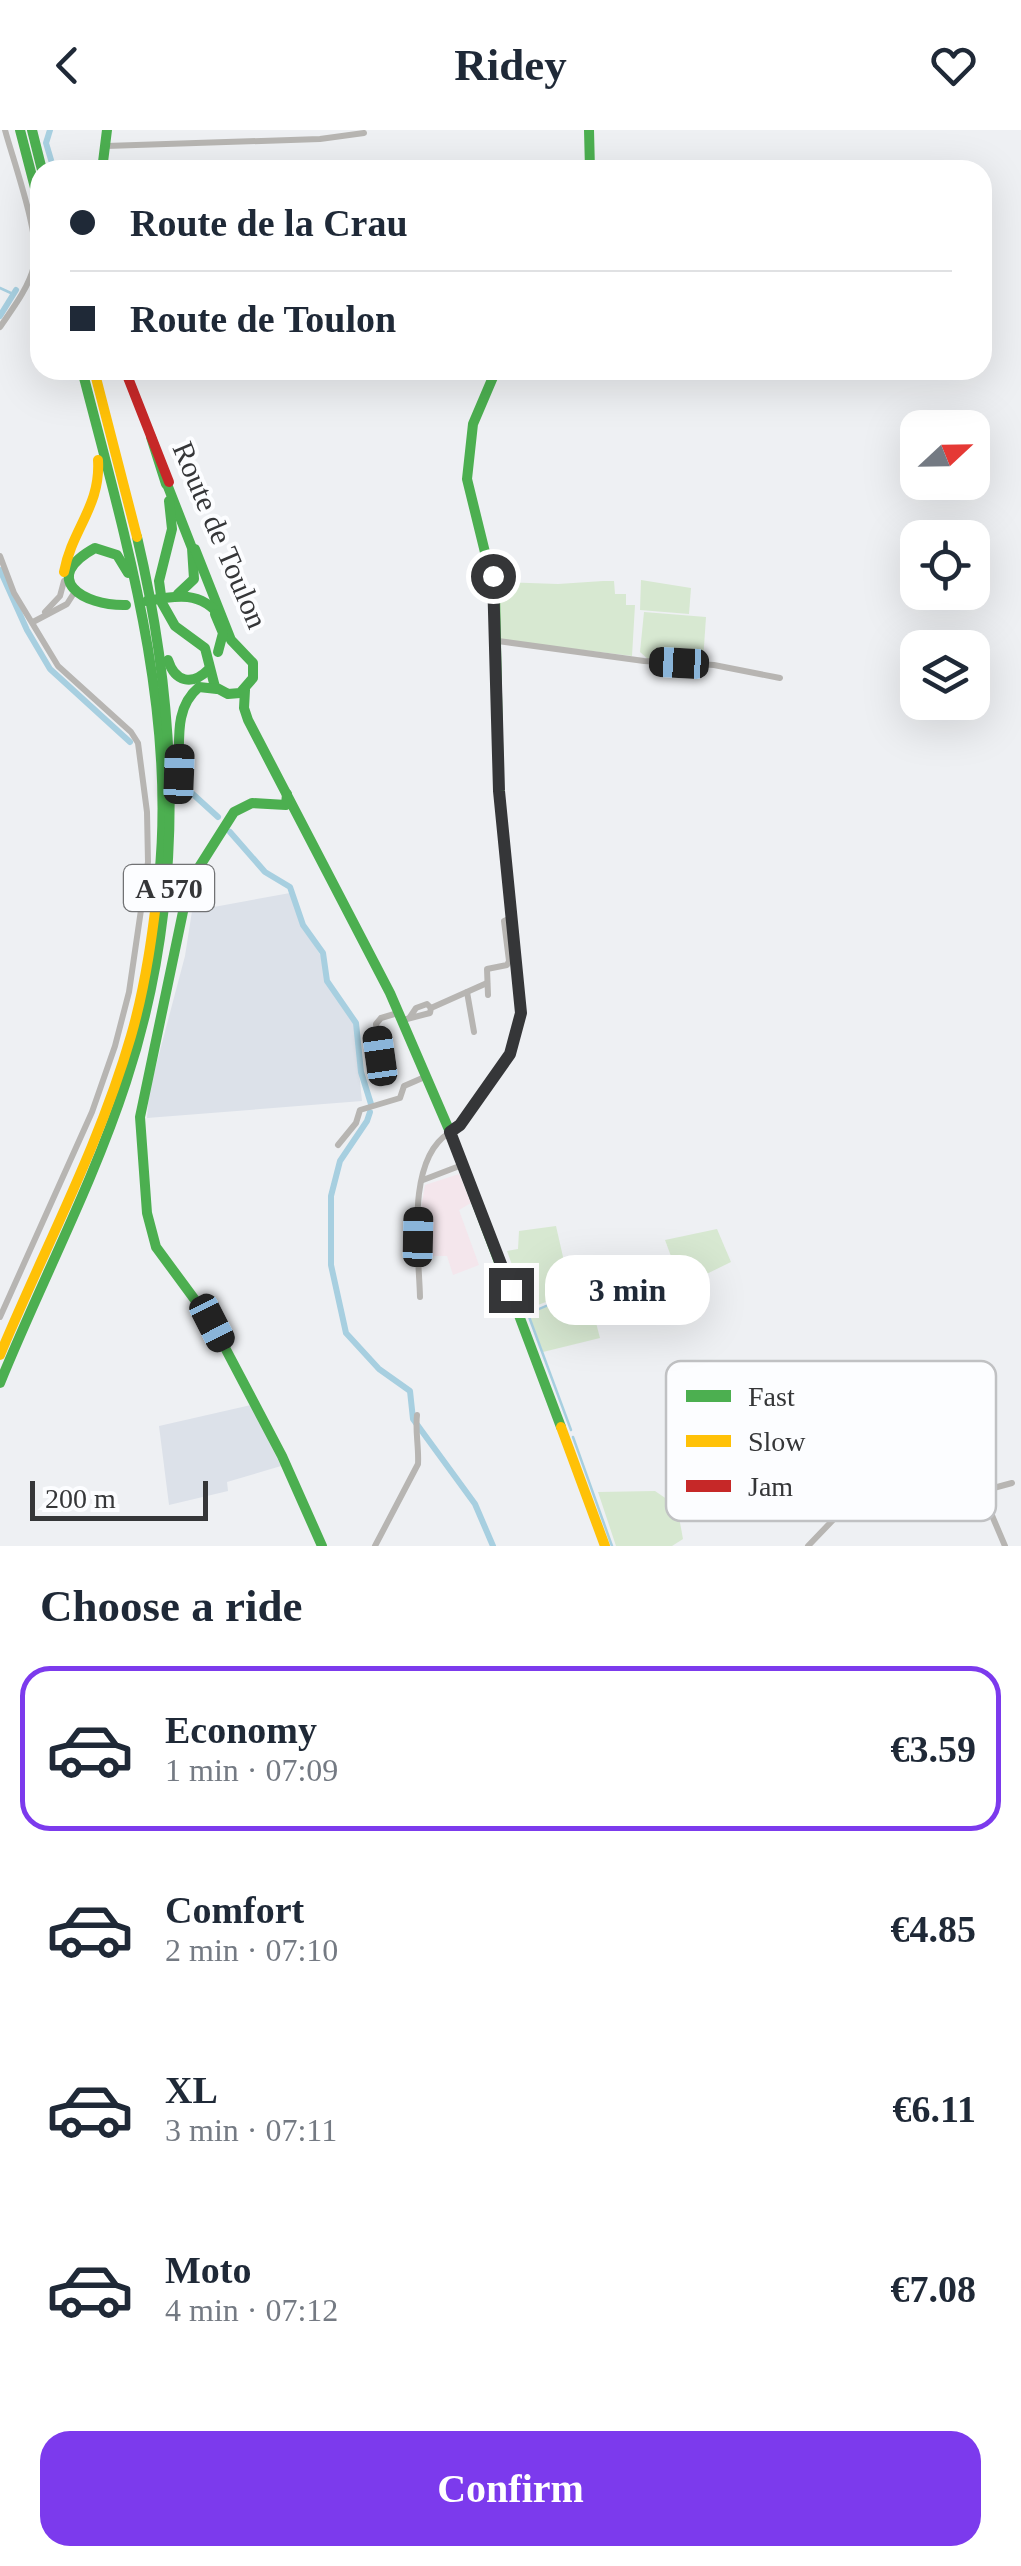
<!DOCTYPE html>
<html lang="en">
<head>
<meta charset="utf-8">
<style>
	:root { --surface:#fff; --page:#f2f2f3; --text:#1f2937; --muted:#747a83; --line:#e0e1e3; --accent:#7c3aed }
	body { margin:0; font-family:Georgia,serif; background:var(--page); color:var(--text); height:100vh; display:flex; flex-direction:column; font-size:38px; white-space:nowrap }
	* { box-sizing:border-box; margin:0 }
	p { font-size:32px; color:var(--muted) }
	.icon { flex:none; width:55px; height:55px; fill:none; stroke:currentColor; stroke-width:2; stroke-linecap:round; stroke-linejoin:round }
	.map { position:relative; height:1416px; overflow:hidden }
	.side { display:flex; flex-direction:column; background:var(--surface); flex:1 }
	.side>* { flex:none }
	.hud { position:absolute; left:30px; top:30px; width:962px; height:220px; border-radius:30px; box-shadow:0 10px 40px #0002; display:grid; align-content:center; height:220px; padding:0 40px; background:var(--surface) }
	.needle { width:65px; rotate:68deg }
	.controls { position:absolute; left:900px; top:280px; display:grid; gap:20px }
	.controls a { display:grid; place-items:center; width:90px; height:90px; border-radius:20px; background:var(--surface); box-shadow:0 10px 40px #0002; font-size:50px }
	.scale { position:absolute; left:30px; bottom:25px; width:178px; box-sizing:border-box; padding-left:10px; border:5px solid #353638; border-top:0; font-size:28px; line-height:35px; white-space:nowrap; color:#353638; -webkit-text-stroke:8px #fcfdff; paint-order:stroke }
	.end { position:absolute; width:45px; height:45px; margin:-22px; border:12px solid #353638; background:#fff; box-shadow:0 0 0 5px #fff }
	.from { border-radius:50% }
	.bubble { position:absolute; height:70px; border-radius:30px; background:var(--surface); box-shadow:0 10px 40px #0002; font-size:32px; font-weight:700; line-height:70px; text-align:center }
	.car { position:absolute; width:30px; height:60px; margin:-30px -15px; border-radius:12px; box-shadow:0 0 8px 2px #0007; background:linear-gradient(#222 24%,#8ab4d8 0 40%,#222 0 76%,#8ab4d8 0 86%,#222 0) }
	.hud b { display:flex; align-items:center; gap:35px; height:95px; font-size:38px }
	.hud b+b { border-top:2px solid var(--line) }
	.hud i { width:25px; height:25px; background:var(--text) }
	ul { padding:0; list-style:none }
	li { display:flex; align-items:center; gap:30px; height:165px; margin:0 20px 15px; padding:0 20px; border:5px solid transparent; border-radius:30px }
	li div { flex:1 }
	li b { display:block; font-size:38px }
	li em { font-style:normal; font-weight:700 }
	li.on { border-color:var(--accent) }
	li>.icon { width:90px; height:90px; stroke-width:1.5 }
	h2 { padding:0 40px; font-size:45px; line-height:120px }
	.action { display:flex; gap:20px; margin-top:auto; padding:20px 40px }
	.action a { flex:1; height:115px; border-radius:30px; background:var(--accent); color:#fff; font-size:40px; font-weight:700; line-height:115px; text-align:center }
	header { display:flex; justify-content:space-between; align-items:center; height:130px; padding:0 40px; background:var(--surface); font-size:45px; font-weight:700 }
	.map>svg:first-child { display:block }
	.built { fill:#dce1e9 }
	.education { fill:#f4e6ec }
	.green { fill:#d7e8d1 }
	.lines { fill:none; stroke-linecap:round; stroke-linejoin:round }
	.stream { stroke:#a7cfe0; stroke-width:2.5 }
	.canal { stroke:#a7cfe0; stroke-width:6 }
	.street { stroke:#b7b5b2; stroke-width:6 }
	.fast { stroke:#4caf50; stroke-width:10 }
	.slow { stroke:#ffc107; stroke-width:10 }
	.jam { stroke:#c62828; stroke-width:10 }
	.route { stroke:#353638; stroke-width:12 }
	.labels { text-anchor:middle; stroke-width:8; stroke-linejoin:round; paint-order:stroke }
	.shield { fill:#fcfdff; stroke:#717274; stroke-width:2.5 }
	.shield-label { font-size:28px; font-weight:bold; fill:#353638 }
	.street-label { font-size:30px; fill:#353638; stroke:#fcfdff }
	.key { fill:#fcfdff; stroke:#c0c1c3; stroke-width:2.5 }
	.key-label { font-size:28px; fill:#353638 }
</style>
</head>
<body>
<header><svg class="icon" aria-label="back" viewBox="0 0 24 24"><path d="M15 5l-7 7 7 7"/></svg>Ridey<svg class="icon" aria-label="heart" viewBox="0 0 24 24"><path d="M12 20l-8-8c-3-5 5-10 8-4 3-6 11-1 8 4z"/></svg></header>
<div class="map">
<svg width="1021" height="1416" viewBox="0 0 1021 1416">
	<rect width="100%" height="100%" fill="#eef0f3"/>
	<!-- built -->
	<g class="built">
		<path d="M290 763 302 796 321 826 325 852 354 893 362 971 147 988 149 962 185 826 192 781Z"/>
		<path d="M251 1275 281 1336 227 1352 228 1361 169 1375 159 1296Z"/>
	</g>
	<!-- education -->
	<path class="education" d="M459 1044 471 1073 459 1080 479 1135 453 1145 447 1126H422L421 1078 425 1055Z"/>
	<!-- green -->
	<g class="green">
		<path d="M641 450 691 458 689 484 640 480Z"/>
		<path d="M603 451H614L615 464H626V475H635L632 526 501 510 497 452 558 454Z"/>
		<path d="M644 482 706 487 703 531 649 530 640 522Z"/>
		<path d="M556 1096 571 1162 528 1179 507 1121 518 1119 519 1101Z"/>
		<path d="M717 1099 731 1132 682 1156 665 1110Z"/>
		<path d="M589 1166 600 1208 543 1222 529 1185 552 1173Z"/>
		<path d="M655 1361 677 1376 683 1409 672 1416H616L598 1362Z"/>
	</g>
	<g class="lines">
		<!-- stream -->
		<g class="stream">
			<path d="M0 158 13 164"/>
			<path d="M571 1300 528 1184C575 1162 586 1162 633 1183"/>
			<path d="M573 1307 612 1416"/>
		</g>
		<!-- canal -->
		<g class="canal">
			<path d="M50 0 46 13 54 40"/>
			<path d="M0 186 16 160"/>
			<path d="M0 440 27 500 50 539 130 612"/>
			<path d="M184 656 218 687"/>
			<path d="M230 702 265 742 290 757 303 795 323 823 327 851 356 893 361 942 371 974"/>
			<path d="M370 982 367 991 340 1031 331 1066V1135L346 1203 379 1239 410 1261 413 1289 475 1374 493 1416"/>
		</g>
		<!-- street -->
		<g class="street">
			<path d="M106 16 320 9 364 3"/>
			<path d="M657 40H672"/>
			<path d="M0 197C13 178 28 159 34 136 42 110 13 30 5 0"/>
			<path d="M0 426 14 463 58 536 131 602 138 613 147 682 148 732 129 862 115 916 92 982 0 1187"/>
			<path d="M45 482 60 466 64 451"/>
			<path d="M33 492 67 474 74 463"/>
			<path d="M498 511 644 531 714 535 780 548"/>
			<path d="M467 862 474 902"/>
			<path d="M488 865 487 839 507 835 509 831 504 791 511 788"/>
			<path d="M410 887 416 878 427 874 431 878"/>
			<path d="M403 890 430 883 431 878 487 853"/>
			<path d="M380 925 376 894 381 888 398 883"/>
			<path d="M338 1015 356 993 360 980 400 968 404 956 427 946"/>
			<path d="M423 1050 462 1035"/>
			<path d="M420 1167C419 1123 405 1030 449 1003"/>
			<path d="M982 1362 1005 1416"/>
			<path d="M375 1416 418 1334C419 1317 415 1301 417 1285"/>
			<path d="M808 1416 856 1366 879 1357 901 1355 964 1366 1012 1353"/>
		</g>
		<!-- fast -->
		<g class="fast">
			<path d="M20 0 40 77"/>
			<path d="M32 0 42 40"/>
			<path d="M589 0 590 40"/>
			<path d="M102 40 107 0"/>
			<path d="M82 240C124 403 177 577 159 748"/>
			<path d="M496 240 473 294 467 349 495 463 499 661 521 883 510 924 460 995 450 1002 561 1297"/>
			<path d="M151 307 166 354"/>
			<path d="M165 349 192 418 194 449 178 464"/>
			<path d="M169 371 172 399 159 451 162 473 175 496 205 518 215 557 228 564 240 563 253 548V533L231 510 195 419"/>
			<path d="M147 471C177 465 201 461 221 487"/>
			<path d="M126 475C82 476 40 448 95 418L117 425 128 443"/>
			<path d="M215 484 223 503 218 522"/>
			<path d="M168 530C175 552 192 556 208 540"/>
			<path d="M245 560 244 578 248 590 390 863 450 1002"/>
			<path d="M179 633C179 605 176 576 199 557L217 559"/>
			<path d="M287 664 286 675 252 673 234 682 189 753 140 987 147 1083 156 1117 212 1193 282 1326 322 1416"/>
			<path d="M0 1253C41 1152 92 1056 126 952 185 773 180 589 137 407"/>
		</g>
		<!-- slow -->
		<g class="slow">
			<path d="M94 240 137 407"/>
			<path d="M64 442C72 399 101 376 98 330"/>
			<path d="M0 1225C44 1119 99 1017 131 906 146 854 153 801 159 748"/>
			<path d="M561 1297 605 1416"/>
		</g>
		<!-- jam -->
		<path class="jam" d="M125 240 169 352"/>
	</g>
	<g class="lines">
		<!-- route -->
		<path class="route" d="M493 446 499 661 521 883 510 924 460 995 450 1002 511 1160"/>
	</g>
	<g class="labels">
		<!-- shield labels -->
		<rect class="shield" x="124" y="735" width="90" height="46" rx="8"/>
		<g class="shield-label">
			<text x="169" y="768">A 570</text>
		</g>
		<!-- street labels -->
		<g class="street-label">
			<text transform="translate(220 405) rotate(67)" y="10">Route de Toulon</text>
		</g>
	</g>
	<!-- legend -->
	<rect x="666" y="1231" width="330" height="160" rx="15" class="key"/>
	<rect x="686" y="1260" width="45" height="12" fill="#4caf50"/>
	<rect x="686" y="1305" width="45" height="12" fill="#ffc107"/>
	<rect x="686" y="1350" width="45" height="12" fill="#c62828"/>
	<g class="key-label">
		<text x="748" y="1276">Fast</text>
		<text x="748" y="1321">Slow</text>
		<text x="748" y="1366">Jam</text>
	</g>
</svg>
<div class="controls">
<a><svg class="needle" viewBox="-14 -14 28 28"><path d="M0-13l5 13h-10z" fill="#e53935"/><path d="M0 13l5-13h-10z" fill="#747a83"/></svg></a>
<a><svg class="icon" aria-label="locate" viewBox="0 0 24 24"><circle cx="12" cy="12" r="6"/><path d="M12 2v4M12 18v4M2 12h4M18 12h4"/></svg></a>
<a><svg class="icon" aria-label="layers" viewBox="0 0 24 24"><path d="M12 4l9 5-9 5-9-5zM3 14l9 5 9-5"/></svg></a>
</div>
<div class="scale">200 m</div>
<i class="end from" style="left:493px;top:446px"></i>
<i class="end" style="left:511px;top:1160px"></i>
<div class="bubble" style="left:545px;top:1125px;width:165px">3 min</div>
<i class="car" style="left:679px;top:533px;rotate:273deg"></i>
<i class="car" style="left:179px;top:644px;rotate:2deg"></i>
<i class="car" style="left:380px;top:926px;rotate:352deg"></i>
<i class="car" style="left:418px;top:1107px;rotate:1deg"></i>
<i class="car" style="left:212px;top:1193px;rotate:153deg"></i>
<div class="hud">
<b><i class="from"></i>Route de la Crau</b>
<b><i></i>Route de Toulon</b>
</div>
</div>
<section class="side">
<h2>Choose a ride</h2>
<ul>
<li class="on"><svg class="icon" aria-label="car" viewBox="0 0 24 24"><path d="M5 17H2v-5l4-1 3-4h7l3 4 3 1v5h-3M9 17h6M6 11h13"/><circle cx="7" cy="17" r="2"/><circle cx="17" cy="17" r="2"/></svg><div><b>Economy</b><p>1 min · 07:09</p></div><em>€3.59</em></li>
<li><svg class="icon" aria-label="car" viewBox="0 0 24 24"><path d="M5 17H2v-5l4-1 3-4h7l3 4 3 1v5h-3M9 17h6M6 11h13"/><circle cx="7" cy="17" r="2"/><circle cx="17" cy="17" r="2"/></svg><div><b>Comfort</b><p>2 min · 07:10</p></div><em>€4.85</em></li>
<li><svg class="icon" aria-label="car" viewBox="0 0 24 24"><path d="M5 17H2v-5l4-1 3-4h7l3 4 3 1v5h-3M9 17h6M6 11h13"/><circle cx="7" cy="17" r="2"/><circle cx="17" cy="17" r="2"/></svg><div><b>XL</b><p>3 min · 07:11</p></div><em>€6.11</em></li>
<li><svg class="icon" aria-label="car" viewBox="0 0 24 24"><path d="M5 17H2v-5l4-1 3-4h7l3 4 3 1v5h-3M9 17h6M6 11h13"/><circle cx="7" cy="17" r="2"/><circle cx="17" cy="17" r="2"/></svg><div><b>Moto</b><p>4 min · 07:12</p></div><em>€7.08</em></li>
</ul>
<div class="action"><a>Confirm</a></div>
</section>
</body>
</html>
